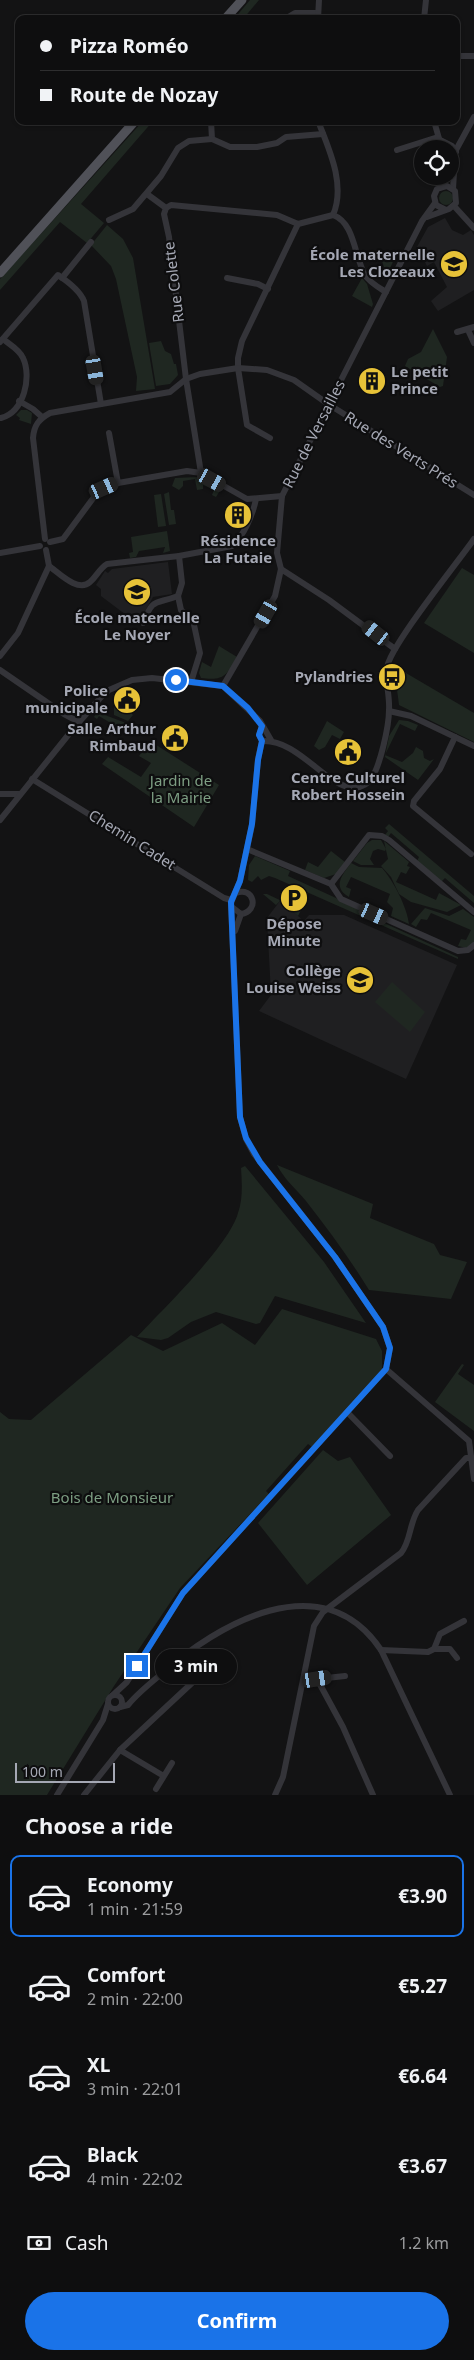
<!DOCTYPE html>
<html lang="en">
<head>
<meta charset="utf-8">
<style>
	:root { --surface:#0e0e0f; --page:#171718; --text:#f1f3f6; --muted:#9b9c9e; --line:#2e2e2f; --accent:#1a73e8 }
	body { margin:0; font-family:"Noto Sans",sans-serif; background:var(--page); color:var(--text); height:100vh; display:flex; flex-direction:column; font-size:19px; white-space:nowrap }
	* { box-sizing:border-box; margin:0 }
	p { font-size:16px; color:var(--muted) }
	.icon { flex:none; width:28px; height:28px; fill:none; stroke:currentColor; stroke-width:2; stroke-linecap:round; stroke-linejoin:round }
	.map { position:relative; height:1795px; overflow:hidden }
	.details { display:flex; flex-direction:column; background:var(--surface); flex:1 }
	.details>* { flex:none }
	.top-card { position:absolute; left:15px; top:15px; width:445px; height:110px; border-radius:10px; box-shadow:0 1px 4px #0004,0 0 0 1px var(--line); display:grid; align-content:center; height:110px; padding:0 25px; background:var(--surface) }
	.buttons { position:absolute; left:414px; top:140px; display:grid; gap:10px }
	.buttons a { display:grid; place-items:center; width:45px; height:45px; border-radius:50%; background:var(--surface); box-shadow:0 1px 4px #0004,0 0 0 1px var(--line); font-size:25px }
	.scale { position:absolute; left:15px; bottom:12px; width:100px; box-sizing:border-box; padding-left:5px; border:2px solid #a5a8b4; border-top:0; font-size:14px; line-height:18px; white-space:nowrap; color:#a5a8b4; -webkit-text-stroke:4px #0e0e0f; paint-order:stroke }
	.end { position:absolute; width:22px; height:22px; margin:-11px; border:6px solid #1a73e8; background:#fff; box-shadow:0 0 0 2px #fff }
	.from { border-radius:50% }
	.bubble { position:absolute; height:35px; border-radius:18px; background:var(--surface); box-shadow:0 1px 4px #0004,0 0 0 1px var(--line); font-size:16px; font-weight:700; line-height:35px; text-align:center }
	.car { position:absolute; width:15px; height:30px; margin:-15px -8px; border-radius:6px; box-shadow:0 0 4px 1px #0007; background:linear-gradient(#222 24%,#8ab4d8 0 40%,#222 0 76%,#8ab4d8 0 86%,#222 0) }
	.top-card b { display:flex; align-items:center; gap:18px; height:48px; font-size:19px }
	.top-card b+b { border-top:1px solid var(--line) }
	.top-card i { width:12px; height:12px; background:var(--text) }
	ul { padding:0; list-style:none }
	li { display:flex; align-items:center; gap:15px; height:82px; margin:0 10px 8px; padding:0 15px; border:2px solid transparent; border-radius:10px }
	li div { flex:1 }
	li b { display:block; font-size:19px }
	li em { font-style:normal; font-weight:700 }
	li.on { border-color:var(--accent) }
	li>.icon { width:45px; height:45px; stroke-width:1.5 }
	h2 { padding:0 25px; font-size:22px; line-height:60px }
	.pay { display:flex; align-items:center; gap:12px; height:55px; padding:0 25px; font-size:19px }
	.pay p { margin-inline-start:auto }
	.primary-button { display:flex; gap:10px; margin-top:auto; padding:10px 25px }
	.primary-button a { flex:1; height:58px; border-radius:30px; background:var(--accent); color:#fff; font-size:20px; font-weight:700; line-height:58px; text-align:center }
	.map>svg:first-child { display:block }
	.built { fill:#1f1f21 }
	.green { fill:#1f2721 }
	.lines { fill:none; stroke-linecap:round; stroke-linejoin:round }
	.minor { stroke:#343439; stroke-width:6 }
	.major { stroke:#505158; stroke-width:9 }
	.route { stroke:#1a73e8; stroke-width:6 }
	.labels { text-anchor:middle; stroke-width:4.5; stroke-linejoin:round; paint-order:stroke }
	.poi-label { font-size:15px; font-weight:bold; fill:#a5a8b4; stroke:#0e0e0f; text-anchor:end }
	.street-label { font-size:15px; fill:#a5a8b4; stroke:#0e0e0f }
	.park-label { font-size:15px; fill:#7d9e83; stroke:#0e0e0f }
</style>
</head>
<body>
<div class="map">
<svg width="474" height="1795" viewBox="0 0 474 1795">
	<rect width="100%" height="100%" fill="#131314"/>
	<!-- built -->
	<g class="built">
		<path d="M445 218 452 230 463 235 471 230 474 235V290L438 311 431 301 447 287 434 262 427 266 417 247 428 227Z"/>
		<path d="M168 562 172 594 153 597 138 624 101 596V589L96 585 105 571 108 573 112 569Z"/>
		<path d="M280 901 304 921 309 915H344L457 965 406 1079 259 1011 271 995 267 918Z"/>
	</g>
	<!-- green -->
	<g class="green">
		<path d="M250 0H259L243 19H234Z"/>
		<path d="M143 121H153L81 204 104 223 87 243 60 222 0 290V279Z"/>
		<circle cx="446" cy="198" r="7"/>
		<path d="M107 225 123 239 133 258 155 389 136 391 137 377 116 279 111 266 91 245Z"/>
		<path d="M397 250 398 252 386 276 374 279 386 273 381 258Z"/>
		<path d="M362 278 367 284 373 304 372 307 352 296Z"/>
		<path d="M433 329 447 357 443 386 440 387 405 366 408 359 421 352Z"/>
		<path d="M161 341 165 351 171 354 174 364H176L178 375 170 384 156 386 149 343Z"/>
		<path d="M21 410H27L32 413 31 424 19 420 20 418 16 415Z"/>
		<path d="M198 477 221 489 216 497 212 495 214 490 203 485V489L197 490 195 479 183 481V486L179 490 172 486 175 478Z"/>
		<path d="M169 492 171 510H174L176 524 169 525 164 494Z"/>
		<path d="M161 494 166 526 158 527 154 495Z"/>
		<path d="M167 531 170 551 163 553 165 547 139 551 136 557 130 558 129 553 133 552 131 537Z"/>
		<path d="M462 568 474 575V653L424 623Z"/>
		<path d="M219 646 237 657C227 676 223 681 201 678L199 673 202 662 211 667Z"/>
		<path d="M394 666 474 713V742L399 705Z"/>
		<path d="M121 691 127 713 130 712 133 715 128 721 114 715V696Z"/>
		<path d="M97 712 126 723 129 725 124 731 99 716 97 719 94 717Z"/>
		<path d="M399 720 408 721 418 725 415 731 400 724 385 755 402 762 413 753 416 747 423 751 424 758 430 761 434 759 418 780 385 757 389 736Z"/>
		<path d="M327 721 344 732 340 739 332 735 325 747 319 750 314 746Z"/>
		<path d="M150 741 219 785 194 827 102 764 108 757 141 777 151 763 139 756Z"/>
		<path d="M389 824 474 896V903L445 878 441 882 417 861 419 857 391 833 388 837 385 835 388 831 385 828Z"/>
		<path d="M372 840H381L386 849 385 851 378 849 373 851 370 859 374 865H361L353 861 367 843Z"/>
		<path d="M384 841 409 862 407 866 410 867 406 874 401 872 396 882 436 900 439 893 461 905 447 912 411 902 399 894 391 877 381 866 388 859Z"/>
		<path d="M331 851 345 862 336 874 324 878 305 870 308 862 318 867Z"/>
		<path d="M255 856 290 871 288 876 371 914V917L458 957V959L275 878 269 876 261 880 258 876 252 882 248 880 249 865Z"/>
		<path d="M351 863 359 867 382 868C393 880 407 907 409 924L391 916 393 908 387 902 390 894 351 877 346 887 351 889 349 897C332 887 342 875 351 863Z"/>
		<path d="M263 894H267L301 910 298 916 280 901 276 905Z"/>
		<path d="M425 908 449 916 463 909 474 917V944L466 948 458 946 461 939 466 940 471 930 431 913 427 920 421 919 416 927 411 924Z"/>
		<path d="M392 982 425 1012 410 1032 375 1002Z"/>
		<path d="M277 1165 373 1204 370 1218 434 1244 440 1255 467 1262 451 1299 369 1290C350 1259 328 1229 306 1201 296 1189 284 1179 277 1165Z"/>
		<path d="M245 1166 324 1262 366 1323 275 1296 260 1323 256 1324 216 1312 191 1322 168 1338 161 1340 137 1337C162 1310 229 1246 238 1213 243 1199 242 1183 241 1168Z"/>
		<path d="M282 1309 376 1339 382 1351V1370L312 1447 308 1444 266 1491 269 1494 180 1588 114 1686 47 1795H0V1412L9 1419 31 1420 131 1335 163 1351 222 1323 255 1345Z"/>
		<path d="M462 1364 464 1365 458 1374 474 1385V1431L435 1402Z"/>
		<path d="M323 1450 338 1461 350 1457 391 1515 307 1585 258 1523Z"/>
	</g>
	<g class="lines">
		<!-- minor -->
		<g class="minor">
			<path d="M285 19 295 13H318"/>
			<path d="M318 19 319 0"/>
			<path d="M420 19H424L426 0"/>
			<path d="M456 56H474"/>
			<path d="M211 121 212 139"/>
			<path d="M318 121C329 149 346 185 333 215 355 223 354 256 365 275 370 283 378 287 386 292"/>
			<path d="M434 121 442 149"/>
			<path d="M212 139 230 147H257L277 143 286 137 323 134"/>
			<path d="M440 140 452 146 456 152"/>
			<path d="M397 150 438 137"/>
			<path d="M450 161 474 117"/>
			<path d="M440 187 444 176"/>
			<path d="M453 189 455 156"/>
			<path d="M147 194 166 208 164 214 169 237 186 379 201 473"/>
			<path d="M454 206 474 228"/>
			<path d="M166 208 171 205 277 215 298 224 333 215"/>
			<path d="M427 217 449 209 456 203 455 191 447 186 437 189 434 196 436 205 444 209"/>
			<path d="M109 220 133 209 161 176 178 148 189 141 212 139"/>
			<path d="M62 278 91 242"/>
			<path d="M227 278 258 284 268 289"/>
			<path d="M468 330 474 343"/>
			<path d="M457 332 474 327"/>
			<path d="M0 342 58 275C67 281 80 291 84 301L101 404"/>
			<path d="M19 401 33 409 42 417"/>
			<path d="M1 418C24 412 32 377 23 358 20 350 9 344 3 339"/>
			<path d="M109 433 118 483"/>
			<path d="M270 438 247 425 238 368V358L242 341 298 224"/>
			<path d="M45 539 33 438C34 425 39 419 50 413L170 392 186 379 200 374 238 368 267 370 294 380 328 404 474 495"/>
			<path d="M50 542 63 539 97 493 118 483 187 471 201 473 247 499 282 496"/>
			<path d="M0 553 40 546"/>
			<path d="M179 556 182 583 178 596 181 610 193 620 200 653 191 682"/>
			<path d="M49 566C59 573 78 593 90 582 97 576 99 569 107 564L179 556 232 546C244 536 253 514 256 499"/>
			<path d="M281 569 329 600 395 649"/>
			<path d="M143 623C154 596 155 605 178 596"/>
			<path d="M0 656 18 633 49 566 46 550"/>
			<path d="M0 670 64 714 79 722"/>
			<path d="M223 686 275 596 281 569 277 553 282 496 422 221 435 203"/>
			<path d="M389 711 411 716 474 746"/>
			<path d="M455 737 440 769 414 801 413 806 471 854"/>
			<path d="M262 741C299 739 326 788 355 788 361 787 367 785 371 779 380 767 389 726 389 710 390 696 385 682 387 668 389 647 458 562 474 539"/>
			<path d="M32 779 224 898 231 900"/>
			<path d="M0 794H20"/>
			<path d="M0 820 73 729 102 696 109 690 132 680 152 678 223 686 260 721 271 740"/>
			<path d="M247 849 331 884 341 899 458 951 468 950 474 945"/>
			<path d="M331 884 369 835 382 836 389 840 474 912"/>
			<path d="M232 907 241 914C260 911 254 886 236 893"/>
			<path d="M235 931 241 914"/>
			<path d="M386 1369 469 1441 474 1479"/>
			<path d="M347 1412 390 1456"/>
			<path d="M434 1649H450L457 1658"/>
			<path d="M381 1650 428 1652 434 1649 440 1634 464 1621"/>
			<path d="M304 1676 317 1679 345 1676"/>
			<path d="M317 1679 343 1727 373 1795"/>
			<circle cx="115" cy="1702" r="7"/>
			<path d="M113 1695 127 1682 183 1593 386 1369 390 1348 383 1327 335 1257 254 1154 246 1139 240 1117 231 903 240 881 252 825 258 759 262 741 259 735 262 726"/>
			<path d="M120 1707 128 1705C137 1694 148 1685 159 1676 218 1623 323 1563 381 1650L450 1795"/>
			<path d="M120 1750 162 1775"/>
			<path d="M156 1789 172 1763"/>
			<path d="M57 1795 103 1720 108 1704"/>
			<path d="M84 1795 120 1750 193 1682 186 1653"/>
			<path d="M275 1795 283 1777 314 1626 323 1612 401 1553C411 1541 409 1524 418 1510L466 1458H472"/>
		</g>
		<!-- major -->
		<g class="major">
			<path d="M225 19 242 0"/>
			<path d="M0 273 135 121"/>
		</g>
	</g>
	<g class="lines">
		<!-- route -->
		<path class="route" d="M137 1666 183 1593 386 1369 390 1348 383 1327 335 1257 260 1162 246 1138 240 1117 231 902 240 881 252 824 258 760 262 741 259 735 262 726 248 708 223 686 176 680"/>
	</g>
	<!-- icons -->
	<defs>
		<symbol id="school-disc" viewBox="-11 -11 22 22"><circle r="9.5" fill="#e7c238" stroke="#0e0e0f"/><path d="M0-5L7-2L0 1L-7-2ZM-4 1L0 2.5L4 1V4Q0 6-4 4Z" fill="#111"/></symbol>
		<symbol id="building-disc" viewBox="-11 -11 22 22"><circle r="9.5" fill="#e7c238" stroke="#0e0e0f"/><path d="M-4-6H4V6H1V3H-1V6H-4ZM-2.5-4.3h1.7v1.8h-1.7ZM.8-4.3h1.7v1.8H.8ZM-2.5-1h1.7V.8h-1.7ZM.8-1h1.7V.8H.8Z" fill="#111"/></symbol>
		<symbol id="bus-disc" viewBox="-11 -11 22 22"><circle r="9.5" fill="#e7c238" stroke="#0e0e0f"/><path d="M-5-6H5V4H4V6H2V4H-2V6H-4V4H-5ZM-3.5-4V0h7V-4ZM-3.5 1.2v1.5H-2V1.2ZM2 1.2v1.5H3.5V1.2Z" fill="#111"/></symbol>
		<symbol id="civic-disc" viewBox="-11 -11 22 22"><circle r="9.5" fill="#e7c238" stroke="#0e0e0f"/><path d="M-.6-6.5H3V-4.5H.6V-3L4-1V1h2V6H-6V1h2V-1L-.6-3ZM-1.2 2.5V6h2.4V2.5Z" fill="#111"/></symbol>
		<symbol id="parking-disc" viewBox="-11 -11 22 22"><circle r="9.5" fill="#e7c238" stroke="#0e0e0f"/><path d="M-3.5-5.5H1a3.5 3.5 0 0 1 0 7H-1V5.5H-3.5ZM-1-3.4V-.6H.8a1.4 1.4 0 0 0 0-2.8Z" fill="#111"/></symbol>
	</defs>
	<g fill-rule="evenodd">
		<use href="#school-disc" x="438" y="248" width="32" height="32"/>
		<use href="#building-disc" x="356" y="365" width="32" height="32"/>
		<use href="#building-disc" x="222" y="499" width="32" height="32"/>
		<use href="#school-disc" x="121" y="576" width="32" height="32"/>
		<use href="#bus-disc" x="376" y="661" width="32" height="32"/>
		<use href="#civic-disc" x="111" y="684" width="32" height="32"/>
		<use href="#civic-disc" x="159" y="722" width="32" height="32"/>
		<use href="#civic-disc" x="332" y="736" width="32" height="32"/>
		<use href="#parking-disc" x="278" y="882" width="32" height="32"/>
		<use href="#school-disc" x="344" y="964" width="32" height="32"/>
	</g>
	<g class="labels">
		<!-- poi labels -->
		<g class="poi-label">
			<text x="435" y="260">École maternelle<tspan x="435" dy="17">Les Clozeaux</tspan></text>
			<text x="391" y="377" text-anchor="start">Le petit<tspan x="391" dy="17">Prince</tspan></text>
			<text x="238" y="546" text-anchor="middle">Résidence<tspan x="238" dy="17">La Futaie</tspan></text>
			<text x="137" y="623" text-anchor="middle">École maternelle<tspan x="137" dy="17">Le Noyer</tspan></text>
			<text x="373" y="682">Pylandries</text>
			<text x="108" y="696">Police<tspan x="108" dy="17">municipale</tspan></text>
			<text x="156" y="734">Salle Arthur<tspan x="156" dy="17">Rimbaud</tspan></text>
			<text x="348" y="783" text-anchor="middle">Centre Culturel<tspan x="348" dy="17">Robert Hossein</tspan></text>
			<text x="294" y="929" text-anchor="middle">Dépose<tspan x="294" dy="17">Minute</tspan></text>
			<text x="341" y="976">Collège<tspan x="341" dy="17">Louise Weiss</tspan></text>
		</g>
		<!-- street labels -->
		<g class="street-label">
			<text transform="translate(174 282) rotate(-97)" y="5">Rue Colette</text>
			<text transform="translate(314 434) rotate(-63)" y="5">Rue de Versailles</text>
			<text transform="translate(401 450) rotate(32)" y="5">Rue des Verts Prés</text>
			<text transform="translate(132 840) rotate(32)" y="5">Chemin Cadet</text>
		</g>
		<!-- park labels -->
		<g class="park-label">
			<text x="181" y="786">Jardin de<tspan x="181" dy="17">la Mairie</tspan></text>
			<text x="112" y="1503">Bois de Monsieur</text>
		</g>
	</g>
</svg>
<div class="buttons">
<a><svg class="icon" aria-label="locate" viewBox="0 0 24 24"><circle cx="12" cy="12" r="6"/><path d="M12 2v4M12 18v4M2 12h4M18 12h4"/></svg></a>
</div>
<div class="scale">100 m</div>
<i class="end from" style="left:176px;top:680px"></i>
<i class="end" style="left:137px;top:1666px"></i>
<div class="bubble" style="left:155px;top:1649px;width:82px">3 min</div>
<i class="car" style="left:95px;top:370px;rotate:170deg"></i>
<i class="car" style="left:212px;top:480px;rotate:119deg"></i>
<i class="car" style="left:104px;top:488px;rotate:66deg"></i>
<i class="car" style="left:266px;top:614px;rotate:210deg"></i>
<i class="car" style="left:376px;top:633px;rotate:308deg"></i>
<i class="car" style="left:374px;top:914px;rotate:114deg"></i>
<i class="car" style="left:317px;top:1679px;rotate:81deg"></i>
<div class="top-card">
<b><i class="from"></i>Pizza Roméo</b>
<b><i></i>Route de Nozay</b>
</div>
</div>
<section class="details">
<h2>Choose a ride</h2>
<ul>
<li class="on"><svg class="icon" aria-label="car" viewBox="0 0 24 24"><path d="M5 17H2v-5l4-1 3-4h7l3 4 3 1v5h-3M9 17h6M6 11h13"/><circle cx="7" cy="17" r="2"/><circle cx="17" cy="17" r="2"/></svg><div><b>Economy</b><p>1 min · 21:59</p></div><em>€3.90</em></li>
<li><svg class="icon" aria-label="car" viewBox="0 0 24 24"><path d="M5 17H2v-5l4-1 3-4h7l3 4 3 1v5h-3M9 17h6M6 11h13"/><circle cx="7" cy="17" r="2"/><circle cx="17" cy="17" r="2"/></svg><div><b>Comfort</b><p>2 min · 22:00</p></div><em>€5.27</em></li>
<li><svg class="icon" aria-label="car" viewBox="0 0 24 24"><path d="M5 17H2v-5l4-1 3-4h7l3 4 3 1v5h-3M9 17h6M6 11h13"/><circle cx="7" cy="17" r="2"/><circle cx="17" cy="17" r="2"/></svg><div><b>XL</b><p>3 min · 22:01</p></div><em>€6.64</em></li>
<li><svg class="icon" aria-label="car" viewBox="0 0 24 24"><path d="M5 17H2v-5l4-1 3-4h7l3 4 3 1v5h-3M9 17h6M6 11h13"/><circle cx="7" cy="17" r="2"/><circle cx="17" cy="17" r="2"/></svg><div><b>Black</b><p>4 min · 22:02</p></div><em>€3.67</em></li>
</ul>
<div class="pay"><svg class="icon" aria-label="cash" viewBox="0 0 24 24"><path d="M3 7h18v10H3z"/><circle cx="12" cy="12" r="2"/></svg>Cash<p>1.2 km</p></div>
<div class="primary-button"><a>Confirm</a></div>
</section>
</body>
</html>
